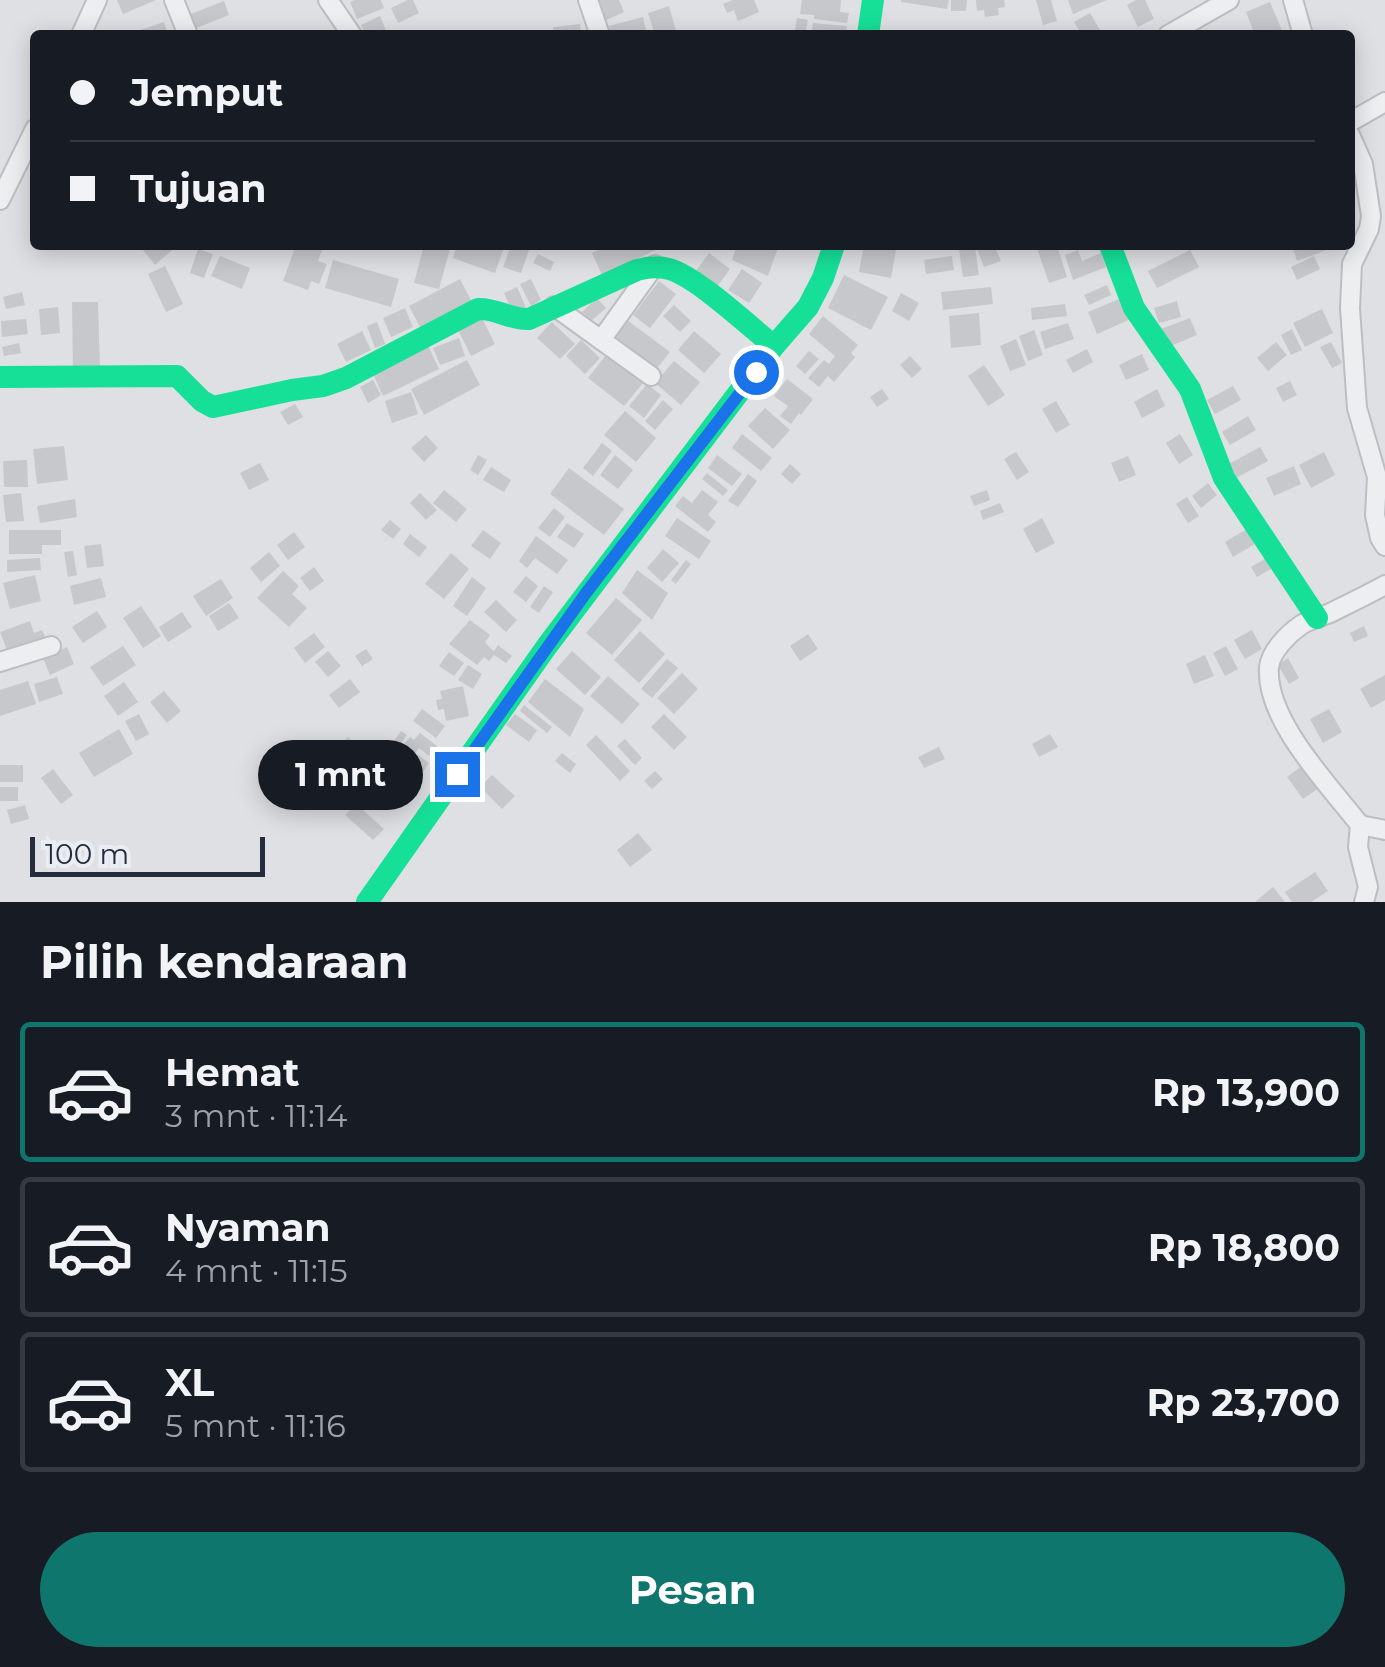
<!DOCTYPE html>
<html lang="id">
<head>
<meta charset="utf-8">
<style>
	:root { --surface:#171b24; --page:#242831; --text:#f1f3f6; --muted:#9ea1a6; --line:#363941; --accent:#0f766e }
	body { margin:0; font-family:Montserrat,sans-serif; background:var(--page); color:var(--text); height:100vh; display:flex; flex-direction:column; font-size:38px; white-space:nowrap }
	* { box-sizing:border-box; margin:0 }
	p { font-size:32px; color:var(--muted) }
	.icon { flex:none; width:55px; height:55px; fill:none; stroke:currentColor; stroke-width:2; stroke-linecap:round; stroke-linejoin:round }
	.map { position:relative; height:902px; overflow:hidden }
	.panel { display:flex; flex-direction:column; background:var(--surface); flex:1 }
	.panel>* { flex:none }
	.hud { position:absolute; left:30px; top:30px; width:1325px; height:220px; border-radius:10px; box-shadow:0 5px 25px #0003; display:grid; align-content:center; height:220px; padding:0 40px; background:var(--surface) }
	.scale { position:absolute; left:30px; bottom:25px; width:235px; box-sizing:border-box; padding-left:10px; border:5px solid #252d3c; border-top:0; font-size:28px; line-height:35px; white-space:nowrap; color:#252d3c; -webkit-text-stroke:8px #eaeef4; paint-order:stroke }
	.end { position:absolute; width:45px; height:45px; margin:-22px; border:12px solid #1a73e8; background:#fff; box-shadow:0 0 0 5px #fff }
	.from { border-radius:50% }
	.bubble { position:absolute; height:70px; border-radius:35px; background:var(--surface); box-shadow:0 5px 25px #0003; font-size:32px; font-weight:700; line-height:70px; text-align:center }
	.hud b { display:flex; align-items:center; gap:35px; height:95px; font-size:38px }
	.hud b+b { border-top:2px solid var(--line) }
	.hud i { width:25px; height:25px; background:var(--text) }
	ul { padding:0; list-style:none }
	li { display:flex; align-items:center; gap:30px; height:140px; margin:0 20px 15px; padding:0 20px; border:5px solid var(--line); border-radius:10px }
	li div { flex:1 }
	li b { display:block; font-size:38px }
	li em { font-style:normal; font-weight:700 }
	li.current { border-color:var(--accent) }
	li>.icon { width:90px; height:90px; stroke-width:1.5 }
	h2 { padding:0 40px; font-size:45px; line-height:120px }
	.primary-button { display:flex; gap:20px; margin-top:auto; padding:20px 40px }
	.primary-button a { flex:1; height:115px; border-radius:60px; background:var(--accent); color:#fff; font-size:40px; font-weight:700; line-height:115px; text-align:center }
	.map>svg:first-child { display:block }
	.building { fill:#c6c8cb }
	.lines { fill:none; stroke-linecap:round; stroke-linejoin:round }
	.street-casing { stroke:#bcbec1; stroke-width:22 }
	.street { stroke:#edeef0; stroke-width:18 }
	.fast { stroke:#16e098; stroke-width:22 }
	.route { stroke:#1a73e8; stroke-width:12 }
</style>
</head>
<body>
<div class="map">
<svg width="1385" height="902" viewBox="0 0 1385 902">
	<rect width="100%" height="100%" fill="#dee0e3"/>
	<!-- building -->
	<g class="building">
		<path d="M117 0H156L123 14Z"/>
		<path d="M355 0H381L384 8 357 19 350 2Z"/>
		<path d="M408 0H413L419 13 398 23 391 8Z"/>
		<path d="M597 0H619L624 12 604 21 595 1Z"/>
		<path d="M733 0H754L759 12 738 21 734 10 727 13 723 4Z"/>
		<path d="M802 0H841L840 12 849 13 847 23 814 19V15L800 14Z"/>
		<path d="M901 0H949L947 9 901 2Z"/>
		<path d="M951 0H967L966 11H951Z"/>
		<path d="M976 0H1004L1005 7 998 8 999 15 985 17 984 10 977 11Z"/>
		<path d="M1036 0H1051L1057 21 1043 25Z"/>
		<path d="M1068 0H1107L1073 14Z"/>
		<path d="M1136 0H1145L1154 19 1138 27 1127 5Z"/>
		<path d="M224 1 229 15 189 31 183 17Z"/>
		<path d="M1270 2 1284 35H1255L1246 12Z"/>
		<path d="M669 6 677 34 655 35 648 13Z"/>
		<path d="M1090 13 1103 35H1082L1074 22Z"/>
		<path d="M380 16 388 35H366L361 25Z"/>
		<path d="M643 17 647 35H611L609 26Z"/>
		<path d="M797 18 808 20 805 35H794Z"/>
		<path d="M164 22 168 35H129V34Z"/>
		<path d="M813 23 847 26 846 35H811Z"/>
		<path d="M580 24 581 35H554L553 27Z"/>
		<path d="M139 245H178L155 265Z"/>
		<path d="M296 245H309L322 250 318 261 327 264 319 284 311 281 308 290 283 281Z"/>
		<path d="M424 245H451L439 289 414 283Z"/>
		<path d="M457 245H505L495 273 453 258Z"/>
		<path d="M511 245 529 250 521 273 503 267Z"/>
		<path d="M608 245H656L658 249 602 275 592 253Z"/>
		<path d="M737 245H779L768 276 732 260Z"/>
		<path d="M864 245 896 250 891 278 859 272Z"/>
		<path d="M986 245H994L1001 261 984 267 977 249Z"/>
		<path d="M1036 245H1057L1067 277 1049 283Z"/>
		<path d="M1292 245H1340L1297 261Z"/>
		<path d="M975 247 979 275 963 277 959 250Z"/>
		<path d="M198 249 213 254 204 278 190 273Z"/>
		<path d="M1078 250 1082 261 1101 253 1106 267 1073 280 1065 255Z"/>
		<path d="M1190 250 1199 267 1157 288 1148 271Z"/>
		<path d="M709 253 730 269 717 287 696 271Z"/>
		<path d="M538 254 554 262 550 271 533 263Z"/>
		<path d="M220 256 250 268 242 289 211 276Z"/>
		<path d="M952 256 954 270 926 274 924 260Z"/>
		<path d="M1314 256 1320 269 1297 280 1291 267Z"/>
		<path d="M333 260 399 279 391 307 325 288Z"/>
		<path d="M165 266 183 304 166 312 148 274Z"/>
		<path d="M742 269 762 283 749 303 728 290Z"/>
		<path d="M844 275 888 297 871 330 828 308Z"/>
		<path d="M460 279 474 306 423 333 409 306Z"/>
		<path d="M531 279 541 300 531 306 520 284Z"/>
		<path d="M659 281 676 294 650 328 633 315Z"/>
		<path d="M1107 285 1111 295 1089 305 1084 295Z"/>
		<path d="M517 287 527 310 514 315 504 293Z"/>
		<path d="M991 287 993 304 943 310 941 292Z"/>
		<path d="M22 292 25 305 6 309 3 297Z"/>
		<path d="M901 293 919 303 909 321 892 311Z"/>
		<path d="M1124 297 1133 318 1097 334 1088 312Z"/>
		<path d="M597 298 606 308 591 321 582 312Z"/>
		<path d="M1177 301 1181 317 1159 323 1154 308Z"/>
		<path d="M72 302H98L100 371H73Z"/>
		<path d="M1065 304 1067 316 1032 320 1031 308Z"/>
		<path d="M674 305 691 321 680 332 663 316Z"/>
		<path d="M58 307 60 333 41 335 39 309Z"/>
		<path d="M405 308 413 327 391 337 383 318Z"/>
		<path d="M1322 309 1333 333 1305 347 1293 323Z"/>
		<path d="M979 313 981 345 951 348 949 316Z"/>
		<path d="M480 314 495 344 471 356 456 326Z"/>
		<path d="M823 316 858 345 851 353 855 357 834 382 828 376 819 387 808 378 824 360 829 364 835 356 809 334Z"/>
		<path d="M623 317 670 352 653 373 607 339Z"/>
		<path d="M1190 318 1197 335 1168 347 1161 329Z"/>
		<path d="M26 319 28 334 2 337 1 321Z"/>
		<path d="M377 322 385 344 375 348 367 326Z"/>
		<path d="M552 322 575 344 560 359 537 338Z"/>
		<path d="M1068 323 1074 339 1045 349 1040 332Z"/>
		<path d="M1292 329 1302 350 1291 355 1281 335Z"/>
		<path d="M1034 330 1043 355 1028 361 1019 336Z"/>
		<path d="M362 331 371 350 346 362 337 344Z"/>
		<path d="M694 331 721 354 704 373 678 350Z"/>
		<path d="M459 338 465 356 440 365 433 348Z"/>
		<path d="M1016 339 1026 365 1010 371 1000 346Z"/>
		<path d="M581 340 600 358 585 374 566 356Z"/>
		<path d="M1276 342 1287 355 1268 371 1257 358Z"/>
		<path d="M1331 342 1342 363 1332 368 1320 347Z"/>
		<path d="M19 343 21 353 4 356 2 347Z"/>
		<path d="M427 343 439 369 383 396 371 369Z"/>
		<path d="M1087 349 1093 362 1073 373 1066 360Z"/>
		<path d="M809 351 819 359 805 374 796 366Z"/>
		<path d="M607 354 643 383 624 406 588 378Z"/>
		<path d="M1142 354 1149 370 1126 380 1119 365Z"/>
		<path d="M910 356 922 369 912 378 900 365Z"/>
		<path d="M467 360 480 385 424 415 411 389Z"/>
		<path d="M674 361 700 382 681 405 655 383Z"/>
		<path d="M984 365 1005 395 988 406 968 376Z"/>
		<path d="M787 379 813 399 801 415 799 413 791 424 780 416 788 406 774 396Z"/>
		<path d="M373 380 381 395 368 403 360 387Z"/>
		<path d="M1290 381 1297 395 1283 402 1276 388Z"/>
		<path d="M647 384 661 395 644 418 629 406Z"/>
		<path d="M1233 386 1241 400 1215 414 1207 400Z"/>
		<path d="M882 389 889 399 877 407 870 397Z"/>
		<path d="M1157 389 1165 406 1142 418 1134 402Z"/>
		<path d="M411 392 418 414 392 423 385 401Z"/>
		<path d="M663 400 673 409 655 430 645 421Z"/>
		<path d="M1056 401 1070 425 1056 433 1042 409Z"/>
		<path d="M295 404 303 417 288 425 280 412Z"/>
		<path d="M765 408 790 430 773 449 748 426Z"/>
		<path d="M625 411 656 438 636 462 604 435Z"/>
		<path d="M1248 416 1256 430 1230 445 1222 432Z"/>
		<path d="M742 434 772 458 761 471 732 448Z"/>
		<path d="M1180 434 1193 455 1179 464 1166 443Z"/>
		<path d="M426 435 438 448 424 462 411 448Z"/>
		<path d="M602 443 612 451 593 476 583 468Z"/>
		<path d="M64 446 68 480 37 484 33 449Z"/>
		<path d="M1260 447 1268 461 1236 478 1229 464Z"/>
		<path d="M1016 452 1029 472 1017 480 1004 459Z"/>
		<path d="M1324 452 1335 475 1311 488 1299 465Z"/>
		<path d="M478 455 487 460 478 475 470 470Z"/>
		<path d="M615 455 633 470 618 489 600 475Z"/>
		<path d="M717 455 742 474 732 486 708 468Z"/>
		<path d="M1128 456 1136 475 1119 482 1111 463Z"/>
		<path d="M27 460 28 487H4L3 461Z"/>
		<path d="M260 463 269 480 249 490 240 473Z"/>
		<path d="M790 464 801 474 792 484 781 474Z"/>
		<path d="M1294 466 1301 484 1274 496 1266 478Z"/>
		<path d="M491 467 511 480 504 492 483 480Z"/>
		<path d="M569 468 624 509 604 535 550 494Z"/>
		<path d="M707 473 728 490 723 496 702 479Z"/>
		<path d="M748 474 757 481 738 507 728 501Z"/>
		<path d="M1208 483 1217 495 1201 508 1192 496Z"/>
		<path d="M444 490 467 509 456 522 433 503Z"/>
		<path d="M702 490 718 502 708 515 716 522 708 532 675 506 683 496 692 503Z"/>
		<path d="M987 490 990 500 974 506 970 496Z"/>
		<path d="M21 493 24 521 6 522 3 495Z"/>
		<path d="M420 493 437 510 426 520 410 503Z"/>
		<path d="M1187 497 1199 516 1188 523 1176 504Z"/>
		<path d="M75 499 77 517 40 523 37 506Z"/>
		<path d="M1000 503 1004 512 983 520 980 511Z"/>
		<path d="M554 508 565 517 550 537 538 528Z"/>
		<path d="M677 518 711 541 699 559 665 536Z"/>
		<path d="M1042 518 1055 543 1036 553 1023 529Z"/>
		<path d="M390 520 401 529 393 539 381 530Z"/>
		<path d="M567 523 584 534 574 548 557 537Z"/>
		<path d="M1247 529 1255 544 1233 557 1225 542Z"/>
		<path d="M9 530H61V545H42V554H9Z"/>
		<path d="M483 530 501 543 490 559 471 546Z"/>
		<path d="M294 532 305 547 288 560 277 545Z"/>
		<path d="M410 534 427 547 419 557 403 544Z"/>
		<path d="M536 536 568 560 557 574 535 558 527 568 519 561Z"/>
		<path d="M101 544 104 566 87 568 84 546Z"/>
		<path d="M663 549 679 563 662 582 647 568Z"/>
		<path d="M73 551 77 575 68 577 64 552Z"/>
		<path d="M269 552 280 566 261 582 250 568Z"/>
		<path d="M451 553 469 569 444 599 425 584Z"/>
		<path d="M1268 557 1274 567 1257 577 1251 567Z"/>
		<path d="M40 558 41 570 7 572V560Z"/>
		<path d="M686 560 691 564 676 584 671 580Z"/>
		<path d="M314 567 324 581 310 591 300 578Z"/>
		<path d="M637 570 668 593 652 620 622 593Z"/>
		<path d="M283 571 299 586 292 594 307 608 289 627 257 598Z"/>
		<path d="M35 575 41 601 10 609 3 583Z"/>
		<path d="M526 576 538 586 526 602 513 592Z"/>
		<path d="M472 577 486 588 467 616 453 606Z"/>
		<path d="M101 578 106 597 74 605 70 586Z"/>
		<path d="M221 579 233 598 206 616 193 596Z"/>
		<path d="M544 586 553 592 539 613 530 607Z"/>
		<path d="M616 598 642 620 612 655 586 633Z"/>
		<path d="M496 600 517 620 506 632 484 612Z"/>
		<path d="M229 603 239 618 218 631 209 616Z"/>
		<path d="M141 606 161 636 143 648 123 618Z"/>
		<path d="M97 611 107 627 83 643 72 627Z"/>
		<path d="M182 612 192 627 168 642 159 627Z"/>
		<path d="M470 620 490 635 485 642 490 648 494 651 498 645 512 656 506 663 494 655 489 661 484 657 477 665 449 644Z"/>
		<path d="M30 621 34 633 42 630 46 639 9 655 0 632Z"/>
		<path d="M1364 626 1368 636 1354 642 1350 633Z"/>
		<path d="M1252 630 1262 649 1245 659 1234 640Z"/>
		<path d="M640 631 665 654 639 683 614 660Z"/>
		<path d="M314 633 325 647 305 663 294 648Z"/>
		<path d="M808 634 818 649 800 661 790 646Z"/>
		<path d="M123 646 136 665 103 686 90 667Z"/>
		<path d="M1226 646 1238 669 1225 676 1213 653Z"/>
		<path d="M67 647 74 664 50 675 43 658Z"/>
		<path d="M366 649 373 659 362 666 355 656Z"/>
		<path d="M328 651 341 666 328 677 315 662Z"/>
		<path d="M572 651 601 677 585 695 556 669Z"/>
		<path d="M449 652 464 663 454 676 439 666Z"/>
		<path d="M1205 655 1214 676 1194 684 1186 664Z"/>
		<path d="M1288 658 1299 678 1289 684 1278 665Z"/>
		<path d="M667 659 678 668 652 698 641 689Z"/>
		<path d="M468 665 482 674 473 689 458 680Z"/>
		<path d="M682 673 698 689 674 714 657 698Z"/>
		<path d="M1385 675V700L1371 708 1360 689Z"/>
		<path d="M608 676 640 704 622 724 590 696Z"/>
		<path d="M57 677 63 694 39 702 34 684Z"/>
		<path d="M350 679 360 692 339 708 329 695Z"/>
		<path d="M545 679 584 709 570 737 528 702Z"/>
		<path d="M28 681 36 704 0 716V690Z"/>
		<path d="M124 682 138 702 118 716 104 696Z"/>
		<path d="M463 686 469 716 446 721 444 709 438 710 436 700 442 699 440 691Z"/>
		<path d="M164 691 181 711 167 723 150 702Z"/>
		<path d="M524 705 552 727 547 733 520 711Z"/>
		<path d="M422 709 445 726 436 738 413 721Z"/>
		<path d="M1329 709 1342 732 1323 743 1310 719Z"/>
		<path d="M139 714 149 734 136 741 125 721Z"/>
		<path d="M515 714 537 730 529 742 506 725Z"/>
		<path d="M664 714 687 737 674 750 651 727Z"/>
		<path d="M119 729 133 754 94 777 79 753Z"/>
		<path d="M401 731 407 735 392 755 387 751Z"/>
		<path d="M420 733 437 746 429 756 419 748 410 760 399 751 410 737 414 740Z"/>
		<path d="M1050 734 1058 747 1039 757 1032 744Z"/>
		<path d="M596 735 630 771 620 781 586 745Z"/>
		<path d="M348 737 360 749 343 765 331 754Z"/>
		<path d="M625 739 642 758 635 765 617 746Z"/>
		<path d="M939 747 945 759 924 768 918 757Z"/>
		<path d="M562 753 576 764 570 773 555 761Z"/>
		<path d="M387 755 400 763 395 771 414 784 404 797 373 776Z"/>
		<path d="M418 755 429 763 421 775 410 767Z"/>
		<path d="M1306 763 1322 786 1303 799 1287 777Z"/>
		<rect x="0" y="765" width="23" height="17"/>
		<path d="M53 769 73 795 61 804 41 778Z"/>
		<path d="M655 771 663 779 652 789 644 781Z"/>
		<path d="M492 775 515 796 502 809 480 787Z"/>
		<rect x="0" y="787" width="18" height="14"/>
		<path d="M356 804 384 829 373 840 345 815Z"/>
		<path d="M25 805 29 819 11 824 7 810Z"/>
		<path d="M638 833 652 850 630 867 617 850Z"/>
		<path d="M1315 872 1328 891 1311 902H1292L1285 892Z"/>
		<path d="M1273 887 1285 902H1255Z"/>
	</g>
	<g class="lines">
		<defs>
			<g id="street">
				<path d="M174 0 188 35"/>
				<path d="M328 0 352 35"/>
				<path d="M588 0 600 35"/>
				<path d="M1293 0 1303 35"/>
				<path d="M81 35 97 0"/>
				<path d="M1168 35 1229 0"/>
				<path d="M1350 122 1385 102"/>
				<path d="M1350 135 1363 164 1371 216 1369 229 1352 264 1350 308 1357 408 1377 477 1375 515 1380 538 1385 546"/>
				<path d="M0 200 35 129"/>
				<path d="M554 306 651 376"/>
				<path d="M601 340 655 265"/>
				<path d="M0 662 51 646"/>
				<path d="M1360 825 1385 830"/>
				<path d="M1364 902 1368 887 1358 847 1360 825C1329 785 1265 720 1269 667 1271 651 1288 634 1301 625 1309 620 1320 617 1330 613 1348 604 1367 595 1385 585"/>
			</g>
		</defs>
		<!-- street casing -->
		<use href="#street" class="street-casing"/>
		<!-- street -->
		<use href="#street" class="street"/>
		<!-- fast -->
		<g class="fast">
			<path d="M868 35 873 0"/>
			<path d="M1110 245 1134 308 1190 389 1224 478 1317 618"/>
			<path d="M0 377 177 376 202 401 213 407 292 390 323 386 346 378 478 309C496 308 511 320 529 319L637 270C648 267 658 266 669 269 696 276 750 327 774 346"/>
			<path d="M367 902 547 646 774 346 808 307 823 278 834 245"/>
		</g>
	</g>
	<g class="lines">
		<!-- route -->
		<path class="route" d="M457 774 586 593 756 372"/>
	</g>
</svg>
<div class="scale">100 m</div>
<i class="end from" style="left:756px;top:372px"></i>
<i class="end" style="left:457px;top:774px"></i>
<div class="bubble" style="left:258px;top:740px;width:165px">1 mnt</div>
<div class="hud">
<b><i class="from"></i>Jemput</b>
<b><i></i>Tujuan</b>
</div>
</div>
<section class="panel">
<h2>Pilih kendaraan</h2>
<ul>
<li class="current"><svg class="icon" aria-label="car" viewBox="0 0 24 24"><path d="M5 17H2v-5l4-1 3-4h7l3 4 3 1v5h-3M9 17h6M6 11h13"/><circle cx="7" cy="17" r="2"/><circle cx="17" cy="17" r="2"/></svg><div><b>Hemat</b><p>3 mnt · 11:14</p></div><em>Rp 13,900</em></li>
<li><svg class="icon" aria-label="car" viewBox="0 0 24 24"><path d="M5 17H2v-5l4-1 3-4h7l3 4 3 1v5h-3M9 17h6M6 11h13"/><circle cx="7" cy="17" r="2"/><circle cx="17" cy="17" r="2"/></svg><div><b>Nyaman</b><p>4 mnt · 11:15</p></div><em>Rp 18,800</em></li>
<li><svg class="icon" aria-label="car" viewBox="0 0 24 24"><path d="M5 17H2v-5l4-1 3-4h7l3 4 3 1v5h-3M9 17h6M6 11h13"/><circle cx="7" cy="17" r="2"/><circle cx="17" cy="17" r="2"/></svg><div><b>XL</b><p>5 mnt · 11:16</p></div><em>Rp 23,700</em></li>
</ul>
<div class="primary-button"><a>Pesan</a></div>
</section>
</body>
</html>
